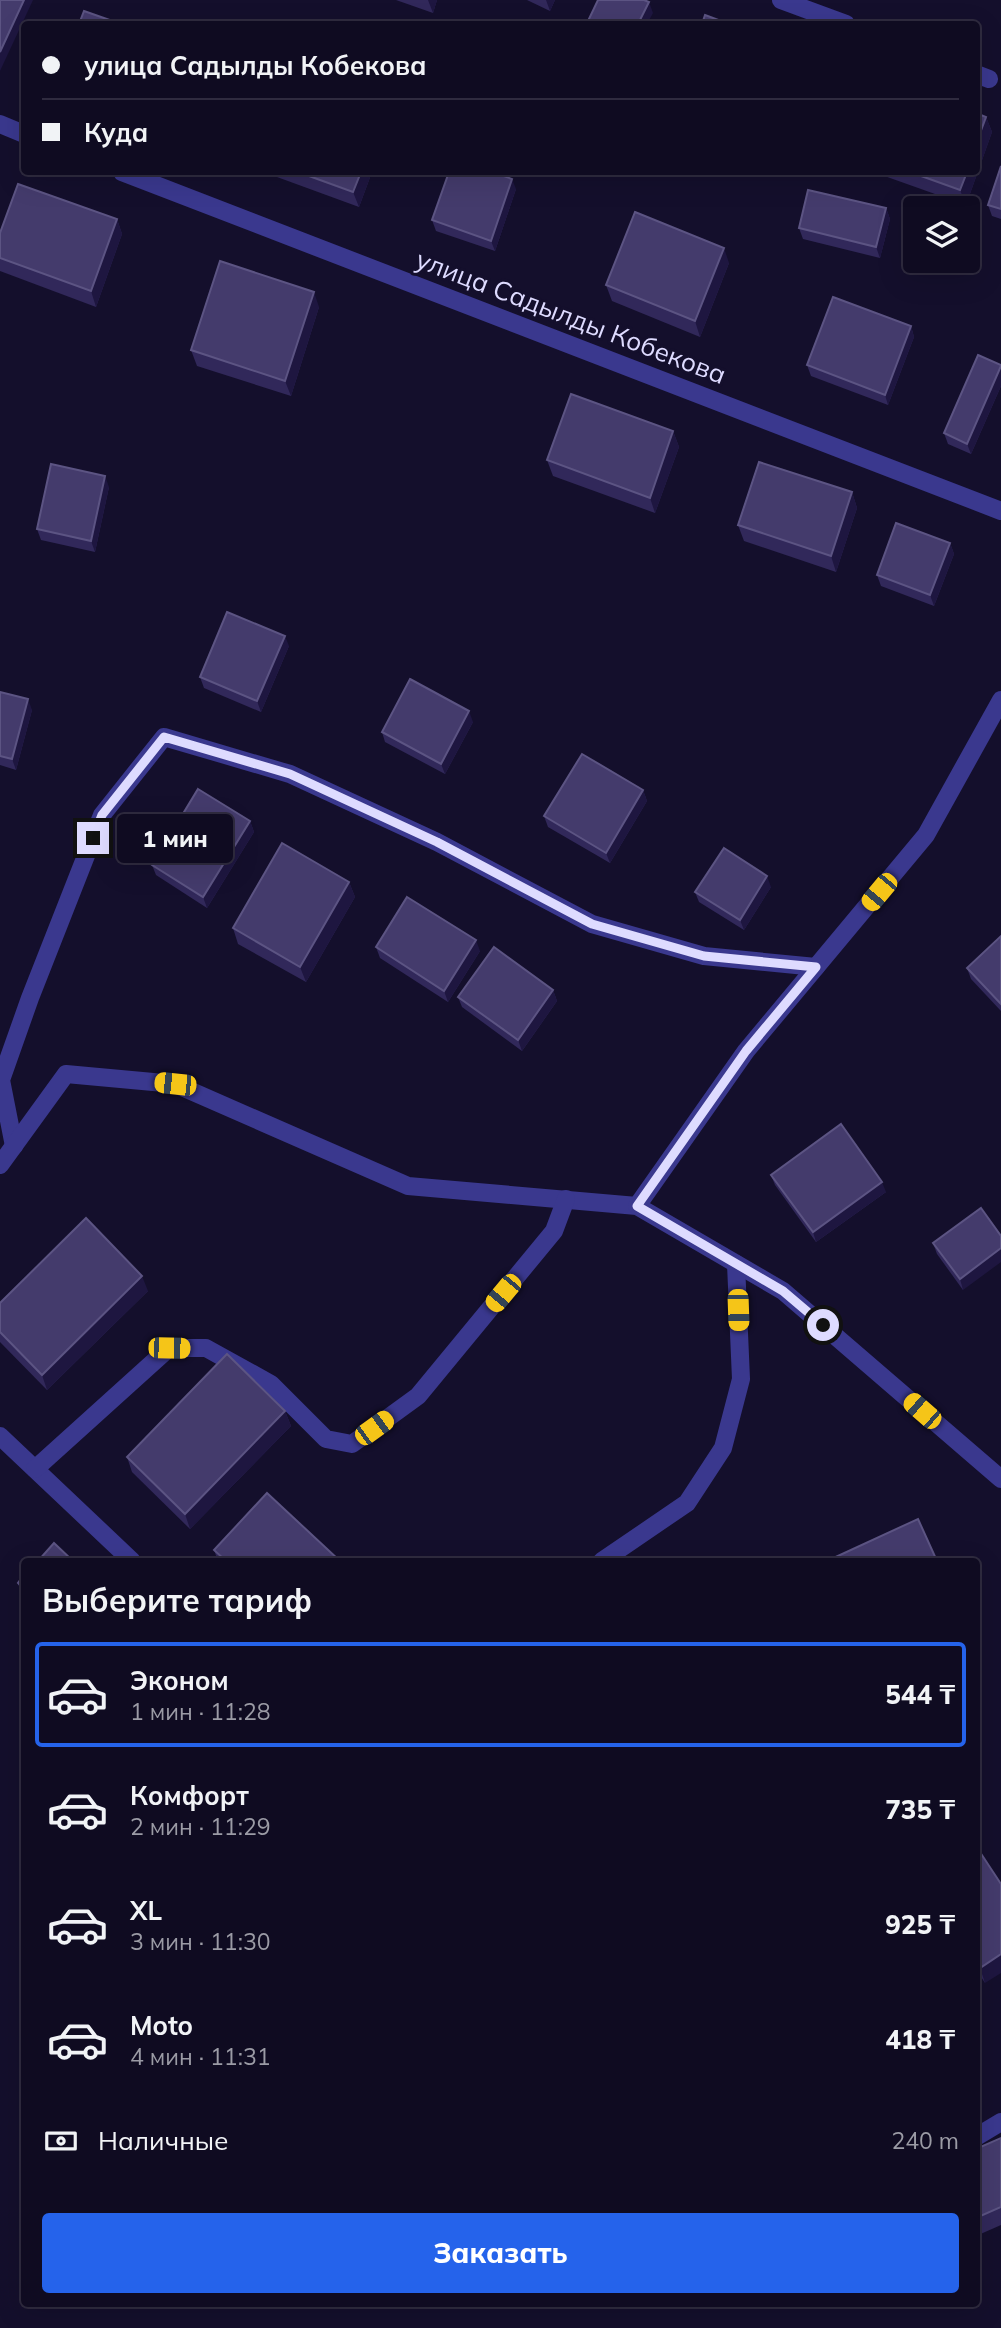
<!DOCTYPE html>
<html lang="ru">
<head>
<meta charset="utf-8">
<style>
	:root { --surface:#0f0b21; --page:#18142a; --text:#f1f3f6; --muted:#9b9ba5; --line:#2f2b3f; --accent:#2563eb }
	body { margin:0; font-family:Mulish,sans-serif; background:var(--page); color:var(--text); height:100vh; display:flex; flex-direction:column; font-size:26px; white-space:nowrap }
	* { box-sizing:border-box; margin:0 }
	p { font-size:23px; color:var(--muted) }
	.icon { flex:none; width:38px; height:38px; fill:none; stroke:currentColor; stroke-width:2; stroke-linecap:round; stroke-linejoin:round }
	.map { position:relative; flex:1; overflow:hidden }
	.panel { position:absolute; left:21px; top:1558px; width:959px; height:749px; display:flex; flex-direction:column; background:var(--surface); border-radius:7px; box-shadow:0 7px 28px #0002,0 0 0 2px var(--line) }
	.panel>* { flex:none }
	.hud { position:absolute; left:21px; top:21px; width:959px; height:154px; border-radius:7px; box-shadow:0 7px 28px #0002,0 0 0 2px var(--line); display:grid; align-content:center; height:154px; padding:0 21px; background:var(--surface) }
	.tools { position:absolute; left:903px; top:196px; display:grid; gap:14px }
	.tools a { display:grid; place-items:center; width:77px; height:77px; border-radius:7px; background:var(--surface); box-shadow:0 7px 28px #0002,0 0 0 2px var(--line); font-size:35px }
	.end { position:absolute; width:32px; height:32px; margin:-16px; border:9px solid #dedbff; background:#111; box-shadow:0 0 0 4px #111 }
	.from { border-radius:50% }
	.bubble { position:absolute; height:49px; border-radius:7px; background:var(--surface); box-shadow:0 7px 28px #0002,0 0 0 2px var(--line); font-size:23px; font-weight:800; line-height:49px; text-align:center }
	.car { position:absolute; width:21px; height:42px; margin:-21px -10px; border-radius:9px; box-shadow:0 0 5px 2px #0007; background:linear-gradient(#f5c518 24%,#345 0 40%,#f5c518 0 76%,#345 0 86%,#f5c518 0) }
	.hud b { display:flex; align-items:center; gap:24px; height:66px; font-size:26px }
	.hud b+b { border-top:2px solid var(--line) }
	.hud i { width:18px; height:18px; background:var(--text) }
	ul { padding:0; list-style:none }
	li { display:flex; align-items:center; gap:21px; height:105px; margin:0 14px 10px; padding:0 7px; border:4px solid transparent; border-radius:7px }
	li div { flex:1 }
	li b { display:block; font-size:26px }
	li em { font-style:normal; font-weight:800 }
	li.on { border-color:var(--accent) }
	li>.icon { width:63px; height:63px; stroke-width:1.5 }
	h2 { padding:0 21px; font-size:32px; line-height:84px }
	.pay { display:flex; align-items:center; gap:18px; height:77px; padding:0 21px; font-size:26px }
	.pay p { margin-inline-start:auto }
	.action { display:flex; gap:14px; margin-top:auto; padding:14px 21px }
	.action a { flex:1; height:80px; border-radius:7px; background:var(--accent); color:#fff; font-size:28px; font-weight:800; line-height:80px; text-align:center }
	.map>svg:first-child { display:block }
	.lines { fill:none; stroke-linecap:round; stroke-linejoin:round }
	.minor { stroke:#3a388e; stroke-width:18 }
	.wall { fill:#31285a }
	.shaded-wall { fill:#1e1640 }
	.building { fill:#443b6c; stroke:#5c5483; stroke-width:2 }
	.route { stroke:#dedbff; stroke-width:9 }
	.labels { text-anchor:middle; stroke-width:6; stroke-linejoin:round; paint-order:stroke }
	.street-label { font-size:26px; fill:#dedbff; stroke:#140f2c }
</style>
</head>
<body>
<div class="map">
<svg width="1001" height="2328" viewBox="0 0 1001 2328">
	<rect width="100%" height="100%" fill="#140f2c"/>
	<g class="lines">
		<!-- minor -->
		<g class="minor">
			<path d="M781 0 846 24"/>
			<path d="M976 74 989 79"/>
			<path d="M0 124 24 134"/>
			<path d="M122 172 1001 511"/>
			<path d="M14 1146 1 1080 30 998 102 815 164 737 290 774 437 842 592 924 704 956 816 967"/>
			<path d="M0 1165 66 1074 175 1084 408 1186 637 1206 783 1291 1001 1479"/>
			<path d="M637 1206 746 1051 926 835 1001 700"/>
			<path d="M0 1436 132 1561"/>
			<path d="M35 1469 169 1348H206L271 1384 326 1439 352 1444 418 1396 554 1231 566 1199"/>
			<path d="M602 1561 687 1503 723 1448 741 1379 736 1264"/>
			<path d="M976 2137 1001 2122"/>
		</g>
	</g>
	<!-- wall -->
	<g class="wall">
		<path d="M396 0H437L433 13Z"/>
		<path d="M527 0H555L550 11Z"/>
		<path d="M986 117 992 132 966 205 876 173 875 172H976Z"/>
		<path d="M1001 166V219L992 216 988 205Z"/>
		<path d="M275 172H372L359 207 277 177Z"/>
		<path d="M516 189 495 251 436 231 432 220Z"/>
		<path d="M886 208 890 219 880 258 803 239 799 228Z"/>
		<path d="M117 219 122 234 96 307 0 271V233Z"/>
		<path d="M729 263 700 337 612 301 606 285Z"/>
		<path d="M319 307 291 396 197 366 191 350Z"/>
		<path d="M911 326 914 337 888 405 811 376 807 365Z"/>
		<path d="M1001 365V386L971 454 948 444 944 433Z"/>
		<path d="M673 431 679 447 655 513 553 476 547 460Z"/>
		<path d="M109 487 95 552 41 540 37 529Z"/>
		<path d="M852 492 857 508 836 572 744 541 738 525Z"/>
		<path d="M950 543 954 554 934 606 881 586 877 575Z"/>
		<path d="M289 646 261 712 204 688 200 677Z"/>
		<path d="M0 692 32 710 16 770 0 765Z"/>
		<path d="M473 722 445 774 385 742 382 732Z"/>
		<path d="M643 790 647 801 610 863 548 827 544 816Z"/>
		<path d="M250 821 254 832 207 908 156 875 152 865Z"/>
		<path d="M349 882 355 897 306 982 238 944 233 928Z"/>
		<path d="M771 887 744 930 699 902 695 892Z"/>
		<path d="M1001 936V1011L971 979 967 968Z"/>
		<path d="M376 947 480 951 448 1002 380 958Z"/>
		<path d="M553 990 557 1001 522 1051 462 1007 458 997Z"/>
		<path d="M771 1175 886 1192 816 1242 775 1185Z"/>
		<path d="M981 1208 963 1290 937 1254 933 1243Z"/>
		<path d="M148 1291 47 1390 0 1342V1303Z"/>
		<path d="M285 1411 291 1426 190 1529 132 1472 127 1457Z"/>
		<path d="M214 1550 340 1561H218Z"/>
		<path d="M24 1575V1596L21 1593 18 1583Z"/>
		<path d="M976 1846 985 1983 976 1969Z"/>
		<path d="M1001 2138V2225L976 2236V2149Z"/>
	</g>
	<!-- shaded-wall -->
	<g class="shaded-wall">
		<path d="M24 0H33L0 71V52Z"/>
		<path d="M428 0H437L433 13Z"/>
		<path d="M546 0H555L550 11Z"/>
		<path d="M649 2 653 13 647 24H638Z"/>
		<path d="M986 117 992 132 966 205 960 190 967 172H976V144Z"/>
		<path d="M361 172H372L359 207 353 192Z"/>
		<path d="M512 179 516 189 495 251 491 241Z"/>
		<path d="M886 208 890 219 880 258 876 247Z"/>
		<path d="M117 219 122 234 96 307 91 291Z"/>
		<path d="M724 248 729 263 700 337 695 321Z"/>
		<path d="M314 292 319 307 291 396 285 381Z"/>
		<path d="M911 326 914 337 888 405 885 395Z"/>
		<path d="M1001 366V386L971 454 967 444Z"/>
		<path d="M673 431 679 447 655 513 650 498Z"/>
		<path d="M105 476 109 487 95 552 91 541Z"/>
		<path d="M852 492 857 508 836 572 831 556Z"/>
		<path d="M950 543 954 554 934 606 930 595Z"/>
		<path d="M285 636 289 646 261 712 257 701Z"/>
		<path d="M28 699 32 710 16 770 12 759Z"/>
		<path d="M469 711 473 722 445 774 441 764Z"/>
		<path d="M643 790 647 801 610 863 606 853Z"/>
		<path d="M250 821 254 832 207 908 203 897Z"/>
		<path d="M767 876 771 887 744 930 740 920Z"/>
		<path d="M349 882 355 897 306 982 300 967Z"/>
		<path d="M476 940 480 951 448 1002 444 991Z"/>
		<path d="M553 990 557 1001 522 1051 518 1040Z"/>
		<path d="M882 1182 886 1192 816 1242 813 1232Z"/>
		<path d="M1001 1248V1262L963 1290 960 1279Z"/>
		<path d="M142 1276 148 1291 47 1390 42 1375Z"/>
		<path d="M285 1411 291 1426 190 1529 185 1514Z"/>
		<path d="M1001 1954V1973L985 1983 980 1968Z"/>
	</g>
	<!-- building -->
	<g class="building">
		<path d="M0 0H24L0 52Z"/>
		<path d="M598 0H644L649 2 638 24H595L588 21Z"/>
		<path d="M84 11 121 24H79Z"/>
		<path d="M705 15 729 24H702Z"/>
		<path d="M976 113 986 117 976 144Z"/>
		<path d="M1001 166V209L988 205Z"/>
		<path d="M298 172H361L353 192Z"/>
		<path d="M449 172H492L512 179 491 241 432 220Z"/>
		<path d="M910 172H967L960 190Z"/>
		<path d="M18 184 117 219 91 291 0 258V233Z"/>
		<path d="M808 190 886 208 876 247 799 228Z"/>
		<path d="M635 212 724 248 695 321 606 285Z"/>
		<path d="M220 261 314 292 285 381 191 350Z"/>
		<path d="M833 297 911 326 885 395 807 365Z"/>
		<path d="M978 355 1001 365V366L967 444 944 433Z"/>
		<path d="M571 394 673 431 650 498 547 460Z"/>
		<path d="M759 462 852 492 831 556 738 525Z"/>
		<path d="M51 464 105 476 91 541 37 529Z"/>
		<path d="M896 523 950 543 930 595 877 575Z"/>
		<path d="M227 612 285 636 257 701 200 677Z"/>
		<path d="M410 679 469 711 441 764 382 732Z"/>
		<path d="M0 692 28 699 12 759 0 756Z"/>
		<path d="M582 754 643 790 606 853 544 816Z"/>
		<path d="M198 789 250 821 203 897 152 865Z"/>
		<path d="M282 843 349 882 300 967 233 928Z"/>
		<path d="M724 848 767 876 740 920 695 892Z"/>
		<path d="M407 897 476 940 444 991 376 947Z"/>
		<path d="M1001 936V1004L967 968Z"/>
		<path d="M494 947 553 990 518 1040 458 997Z"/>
		<path d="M841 1124 882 1182 813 1232 771 1175Z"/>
		<path d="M981 1208 1001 1236V1248L960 1279 933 1243Z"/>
		<path d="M86 1218 142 1276 42 1375 0 1332V1303Z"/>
		<path d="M227 1354 285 1411 185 1514 127 1457Z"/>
		<path d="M267 1493 340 1561H226L214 1550Z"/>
		<path d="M918 1519 937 1561H827Z"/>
		<path d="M54 1543 73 1561H38Z"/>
		<path d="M24 1575V1589L18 1583Z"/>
		<path d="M976 1846 1001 1884V1954L980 1968 976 1962Z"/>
		<path d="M1001 2138V2207L976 2218V2149Z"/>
	</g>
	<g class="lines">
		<!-- route -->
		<path class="route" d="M93 838 102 815 164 737 290 774 437 842 592 924 704 956 816 967 746 1051 637 1206 783 1291 823 1325"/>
	</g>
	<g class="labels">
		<!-- street labels -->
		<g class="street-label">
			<text transform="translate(571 317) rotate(21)" y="9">улица Садылды Кобекова</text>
		</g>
	</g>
</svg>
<div class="tools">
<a><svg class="icon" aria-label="layers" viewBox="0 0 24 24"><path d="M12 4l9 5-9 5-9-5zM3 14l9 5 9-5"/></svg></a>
</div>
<i class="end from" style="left:823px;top:1325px"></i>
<i class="end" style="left:93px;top:838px"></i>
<div class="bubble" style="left:117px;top:814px;width:116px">1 мин</div>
<i class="car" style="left:879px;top:892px;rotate:220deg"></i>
<i class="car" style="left:175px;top:1084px;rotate:276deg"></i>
<i class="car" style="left:503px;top:1293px;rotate:220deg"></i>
<i class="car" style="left:738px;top:1310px;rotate:178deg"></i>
<i class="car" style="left:169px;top:1348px;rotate:91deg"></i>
<i class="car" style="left:922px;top:1411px;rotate:311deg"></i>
<i class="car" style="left:374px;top:1428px;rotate:54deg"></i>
<div class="hud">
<b><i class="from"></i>улица Садылды Кобекова</b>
<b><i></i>Куда</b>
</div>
<section class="panel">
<h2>Выберите тариф</h2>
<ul>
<li class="on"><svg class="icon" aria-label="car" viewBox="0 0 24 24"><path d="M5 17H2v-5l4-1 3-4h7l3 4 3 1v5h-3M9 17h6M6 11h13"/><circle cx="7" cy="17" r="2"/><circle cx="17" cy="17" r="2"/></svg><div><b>Эконом</b><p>1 мин · 11:28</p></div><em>544 ₸</em></li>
<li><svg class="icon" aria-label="car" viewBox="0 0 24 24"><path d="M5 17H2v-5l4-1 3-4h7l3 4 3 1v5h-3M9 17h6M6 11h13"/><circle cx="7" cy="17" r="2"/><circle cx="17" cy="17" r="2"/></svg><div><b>Комфорт</b><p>2 мин · 11:29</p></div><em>735 ₸</em></li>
<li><svg class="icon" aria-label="car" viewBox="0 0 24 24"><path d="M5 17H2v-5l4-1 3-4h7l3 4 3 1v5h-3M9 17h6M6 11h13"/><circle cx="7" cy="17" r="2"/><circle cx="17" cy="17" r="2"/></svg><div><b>XL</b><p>3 мин · 11:30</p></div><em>925 ₸</em></li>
<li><svg class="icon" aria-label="car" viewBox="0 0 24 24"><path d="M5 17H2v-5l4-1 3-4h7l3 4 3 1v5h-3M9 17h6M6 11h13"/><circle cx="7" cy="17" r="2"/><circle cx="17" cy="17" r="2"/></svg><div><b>Moto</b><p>4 мин · 11:31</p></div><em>418 ₸</em></li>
</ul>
<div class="pay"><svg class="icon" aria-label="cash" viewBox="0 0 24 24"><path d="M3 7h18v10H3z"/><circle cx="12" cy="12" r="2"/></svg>Наличные<p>240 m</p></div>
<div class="action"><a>Заказать</a></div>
</section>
</div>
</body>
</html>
